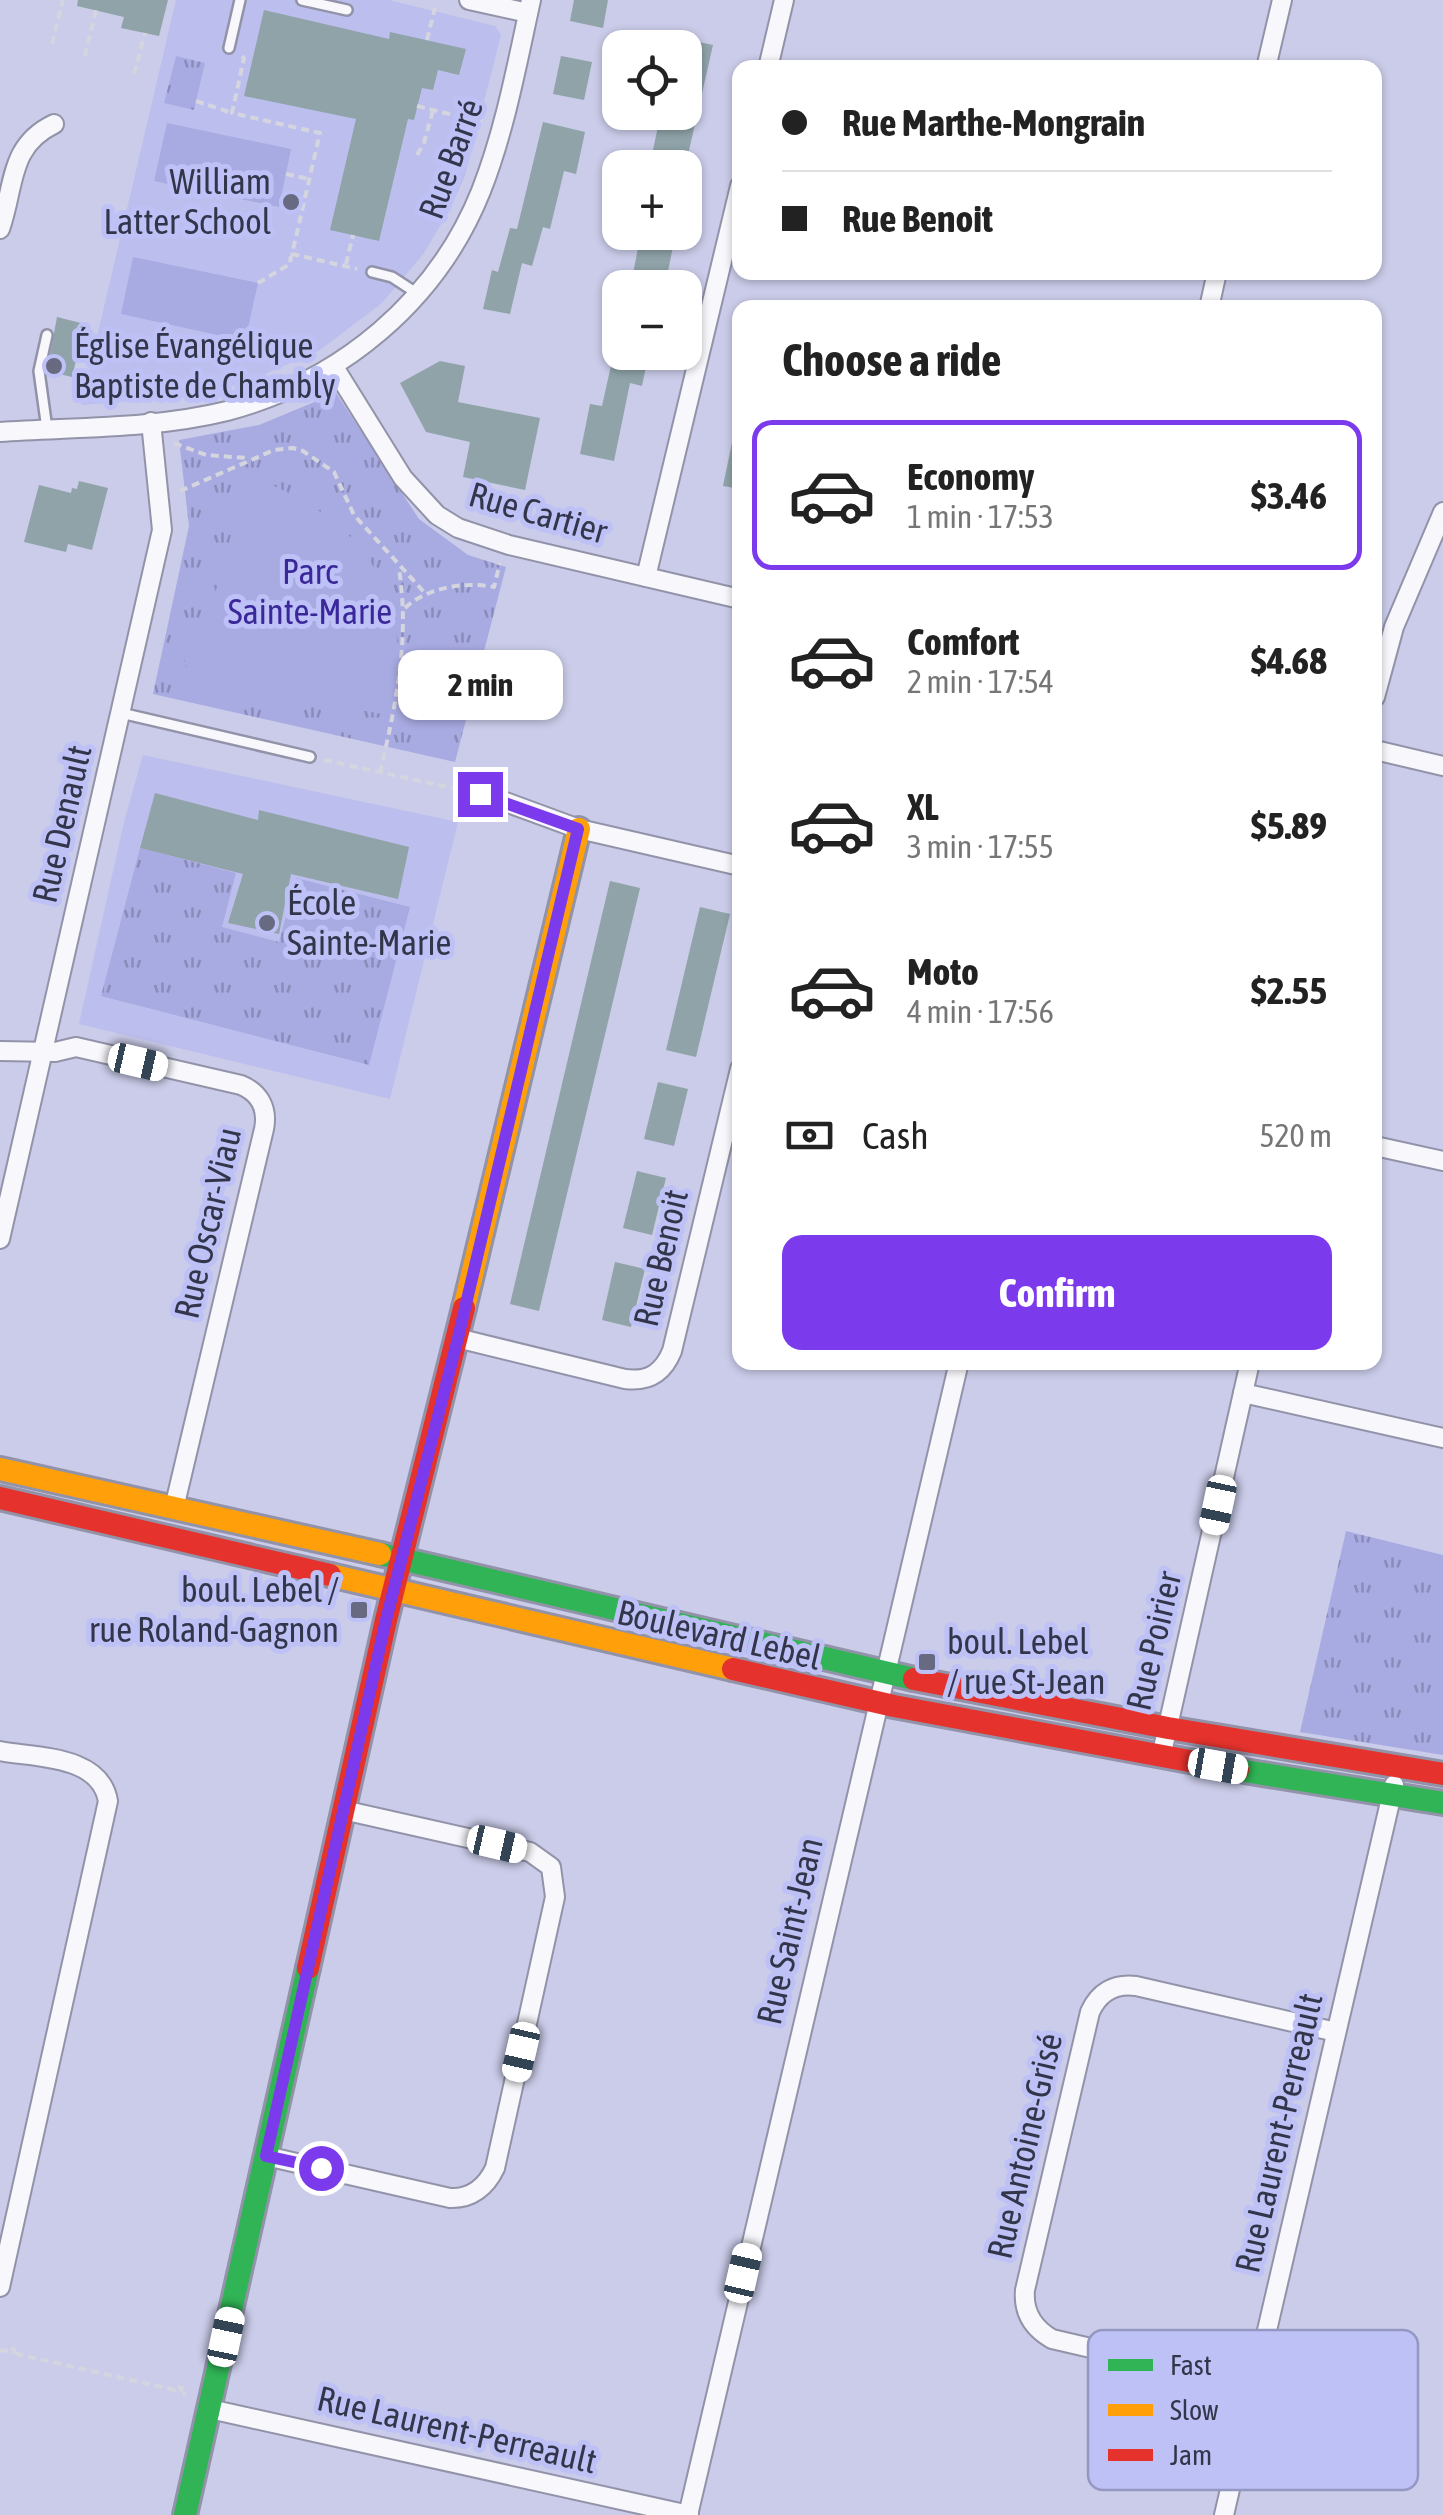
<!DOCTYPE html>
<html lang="en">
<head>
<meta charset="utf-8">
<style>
	:root { --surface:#fff; --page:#f2f2f2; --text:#222; --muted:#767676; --line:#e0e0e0; --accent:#7c3aed }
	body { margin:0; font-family:"Asap Condensed",sans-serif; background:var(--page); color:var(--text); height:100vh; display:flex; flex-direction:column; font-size:38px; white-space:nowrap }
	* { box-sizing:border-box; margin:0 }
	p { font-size:32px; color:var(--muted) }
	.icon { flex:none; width:55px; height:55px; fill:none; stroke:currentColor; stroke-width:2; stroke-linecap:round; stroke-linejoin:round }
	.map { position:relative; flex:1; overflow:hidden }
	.sheet { position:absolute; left:732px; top:300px; width:650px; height:1070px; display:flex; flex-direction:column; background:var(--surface); border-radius:20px; box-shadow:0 2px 8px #0004 }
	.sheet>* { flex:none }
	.banner { position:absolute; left:732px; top:60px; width:650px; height:220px; border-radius:20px; box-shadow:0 2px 8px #0004; display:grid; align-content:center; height:220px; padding:0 50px; background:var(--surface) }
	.controls { position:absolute; left:602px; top:30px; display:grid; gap:20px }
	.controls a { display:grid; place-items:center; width:100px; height:100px; border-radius:20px; background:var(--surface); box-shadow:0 2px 8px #0004; font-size:50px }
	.end { position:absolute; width:45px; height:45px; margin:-22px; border:12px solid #7c3aed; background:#fff; box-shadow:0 0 0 5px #fff }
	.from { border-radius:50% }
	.bubble { position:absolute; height:70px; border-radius:20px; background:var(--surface); box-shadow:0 2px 8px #0004; font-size:32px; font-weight:700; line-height:70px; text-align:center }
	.car { position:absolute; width:30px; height:60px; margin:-30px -15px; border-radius:12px; box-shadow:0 0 8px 2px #0007; background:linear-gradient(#fff 24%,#345 0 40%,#fff 0 76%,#345 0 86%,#fff 0) }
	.banner b { display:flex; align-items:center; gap:35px; height:95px; font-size:38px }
	.banner b+b { border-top:2px solid var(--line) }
	.banner i { width:25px; height:25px; background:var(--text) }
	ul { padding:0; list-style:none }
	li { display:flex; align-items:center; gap:30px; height:150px; margin:0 20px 15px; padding:0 30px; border:5px solid transparent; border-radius:20px }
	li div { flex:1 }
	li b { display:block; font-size:38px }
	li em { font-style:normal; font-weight:700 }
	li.on { border-color:var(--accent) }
	li>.icon { width:90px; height:90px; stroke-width:1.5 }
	h2 { padding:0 50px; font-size:45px; line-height:120px }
	.pay { display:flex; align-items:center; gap:25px; height:110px; padding:0 50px; font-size:38px }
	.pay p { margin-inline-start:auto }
	.action { display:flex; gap:20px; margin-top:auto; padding:20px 50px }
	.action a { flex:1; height:115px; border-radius:20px; background:var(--accent); color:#fff; font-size:40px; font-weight:700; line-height:115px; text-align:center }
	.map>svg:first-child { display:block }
	.built { fill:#bcbfed }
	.grass { fill:url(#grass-tufts) }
	.pitch { fill:#a8aae2 }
	.building { fill:#8fa3a8 }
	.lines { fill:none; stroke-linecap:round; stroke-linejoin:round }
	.lane-casing { stroke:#9293a9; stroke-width:14 }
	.street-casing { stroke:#9293a9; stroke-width:22 }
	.fast-casing { stroke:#9293a9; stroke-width:28 }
	.slow-casing { stroke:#9293a9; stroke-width:28 }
	.jam-casing { stroke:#9293a9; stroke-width:28 }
	.path { stroke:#d5d5df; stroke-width:4; stroke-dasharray:8 5; stroke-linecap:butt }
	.lane { stroke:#f7f7fc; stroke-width:9 }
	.street { stroke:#f7f7fc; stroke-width:18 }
	.fast { stroke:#30b455; stroke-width:22 }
	.slow { stroke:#ff9f0a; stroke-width:22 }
	.jam { stroke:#e5322d; stroke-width:22 }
	.route { stroke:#7c3aed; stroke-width:12 }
	.poi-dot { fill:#686a82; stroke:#bdc1f6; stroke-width:4 }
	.labels { text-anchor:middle; stroke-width:10; stroke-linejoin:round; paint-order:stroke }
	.street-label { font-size:35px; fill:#33354a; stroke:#bdc1f6 }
	.poi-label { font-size:35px; fill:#33354a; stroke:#bdc1f6; text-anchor:start }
	.park-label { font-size:35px; fill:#3a279a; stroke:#bdc1f6 }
	.key { fill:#bdc1f6; stroke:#9497c2; stroke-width:2.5 }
	.key-label { font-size:28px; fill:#33354a }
</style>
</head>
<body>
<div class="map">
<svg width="1443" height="2515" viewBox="0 0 1443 2515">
	<defs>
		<pattern id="grass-tufts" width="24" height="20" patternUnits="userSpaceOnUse" patternTransform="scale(2.5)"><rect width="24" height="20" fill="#a8aae2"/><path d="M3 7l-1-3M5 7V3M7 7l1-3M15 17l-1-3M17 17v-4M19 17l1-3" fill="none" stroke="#898bb9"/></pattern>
	</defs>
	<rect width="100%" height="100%" fill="#cacce9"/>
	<!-- built -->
	<g class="built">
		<path d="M176 0H389L495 26 501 35 465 176 449 211 424 253 382 303 320 350 247 382 187 397 81 405Z"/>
		<path d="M143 755 458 822 390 1099 79 1024 124 822Z"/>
	</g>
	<!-- grass -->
	<g class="grass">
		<path d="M176 56 205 63 194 110 164 103Z"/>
		<path d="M336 393 419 519 468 555 506 567 455 762 153 694 189 526 179 440 259 425Z"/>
		<path d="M140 848 236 873 222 927 279 942 296 878 410 907 369 1065 101 996Z"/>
		<path d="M1346 1531 1443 1555V1755L1300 1732Z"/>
	</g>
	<!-- pitch -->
	<g class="pitch">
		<path d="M167 123 291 149 279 207 154 181Z"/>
		<path d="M133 257 258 283 245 341 121 314Z"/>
		<path d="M247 475C363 517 416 591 393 716L258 692 256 705 203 695 184 663 195 617 208 620Z"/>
	</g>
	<!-- building -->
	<g class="building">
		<path d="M78 0H168L159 36 121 28 124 17 77 6Z"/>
		<path d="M574 0H608L603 28 570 21Z"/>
		<path d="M264 10 389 39 390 32 466 49 459 75 438 70 433 90 422 88 414 120 408 119 379 241 330 230 356 119 244 96Z"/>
		<path d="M685 39 713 45 685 168H654L658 151 653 150 661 112H685Z"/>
		<path d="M561 56 592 62 584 100 553 94Z"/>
		<path d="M543 122 585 132 576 174 564 171 550 229 543 227 532 266 522 263 510 314 483 309 492 270 498 272 510 228 517 229Z"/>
		<path d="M641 232H676L666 281 633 274Z"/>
		<path d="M57 317 85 324 72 377 47 371Z"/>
		<path d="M614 352H649L642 386 630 383 614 461 580 454 590 404 602 406Z"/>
		<path d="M440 361 465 366 458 402 540 418 525 490 463 477 470 442 426 432 400 383Z"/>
		<path d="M733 438H740V489L723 486Z"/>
		<path d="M79 481 108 488 92 550 68 544 66 552 24 542 39 485 71 493 72 488 77 489Z"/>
		<path d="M155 793 258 820 259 810 409 847 398 899 291 874 279 934 228 923 243 874 140 848Z"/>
		<path d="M610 881 640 888 539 1311 510 1304Z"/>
		<path d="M700 907 730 914 696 1057 666 1050Z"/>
		<path d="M658 1082 688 1089 674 1146 644 1139Z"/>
		<path d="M637 1171 666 1178 652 1235 623 1228Z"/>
		<path d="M615 1262 645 1269 631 1327 602 1320Z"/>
	</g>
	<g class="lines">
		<defs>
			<g id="lane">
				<path d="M302 0 347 10"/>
				<path d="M229 48 240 0"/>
				<path d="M372 272 392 277 418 294"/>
				<path d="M47 335 39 371 47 429"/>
				<path d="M121 713 310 757"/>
			</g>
			<g id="street">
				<path d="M469 0 528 13"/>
				<path d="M768 68 784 0"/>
				<path d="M1266 68 1282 0"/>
				<path d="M0 229C15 187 8 146 54 124"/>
				<path d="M1209 308 1217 272"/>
				<path d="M334 367 403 478 437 515 458 528 509 545 740 599"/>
				<path d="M0 432C74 427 154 429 227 411 341 381 437 301 481 191 505 130 517 64 531 0"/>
				<path d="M646 577 740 186"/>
				<path d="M1375 697 1394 627 1443 512"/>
				<path d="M1375 750 1443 766"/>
				<path d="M481 793 579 829 740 866"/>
				<path d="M0 1051 55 1052 76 1047 241 1085C260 1093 268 1109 264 1129L174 1508"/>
				<path d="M1375 1146 1443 1161"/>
				<path d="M0 1239 162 530 151 422"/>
				<path d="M457 1338 625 1379C649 1382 663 1373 672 1351L740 1069"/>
				<path d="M1243 1393 1443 1438"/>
				<path d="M0 1751C37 1758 100 1755 108 1801L0 2287"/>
				<path d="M1161 1757 1250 1362"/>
				<path d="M266 2156 450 2198C471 2199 486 2187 495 2168L555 1897 551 1867 530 1852 343 1810"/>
				<path d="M1254 2386 1052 2339C1033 2328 1023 2312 1025 2290L1090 2012C1099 1992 1115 1983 1136 1986L1336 2032"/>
				<path d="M210 2409 689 2515"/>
				<path d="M688 2515 959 1362"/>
				<path d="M1224 2515 1394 1785"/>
			</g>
			<g id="fast">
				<path d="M380 1554 914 1679"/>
				<path d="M1238 1770 1443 1803"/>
				<path d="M185 2515 308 1968"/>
			</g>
			<g id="slow">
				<path d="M464 1308 579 829"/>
				<path d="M0 1469 380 1554"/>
				<path d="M330 1575 733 1669"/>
			</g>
			<g id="jam">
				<path d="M0 1498 330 1575"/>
				<path d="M733 1669 894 1706 1238 1770"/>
				<path d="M914 1679 1168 1728 1443 1774"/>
				<path d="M308 1968 386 1620 464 1308"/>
			</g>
		</defs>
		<!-- lane casing -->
		<use href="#lane" class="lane-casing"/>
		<!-- street casing -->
		<use href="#street" class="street-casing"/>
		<!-- fast casing -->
		<use href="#fast" class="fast-casing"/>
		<!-- slow casing -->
		<use href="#slow" class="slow-casing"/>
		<!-- jam casing -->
		<use href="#jam" class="jam-casing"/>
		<!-- path -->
		<g class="path">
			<path d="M427 40 435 8"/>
			<path d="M52 44 63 0"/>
			<path d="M85 56 96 10"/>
			<path d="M242 56 244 58 232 113 320 133 292 254 357 269"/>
			<path d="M134 74 145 33"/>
			<path d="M196 101 232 113"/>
			<path d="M417 106 482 122"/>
			<path d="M417 155 424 143 433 110"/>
			<path d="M286 174 309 179"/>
			<path d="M346 264 353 235"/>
			<path d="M258 283 290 264 291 256"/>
			<path d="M174 443 206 455 247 458"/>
			<path d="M180 491 274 450 293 448 303 451 334 472 354 515 424 592"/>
			<path d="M405 608C426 588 464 581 494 587L500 563"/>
			<path d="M324 760 461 790"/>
			<path d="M380 773C396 703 410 640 399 569"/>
			<path d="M0 2350 8 2351 9 2348 14 2349 13 2355 16 2356 17 2354 175 2390 176 2387 182 2388 181 2395 186 2394"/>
		</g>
		<!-- lane -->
		<use href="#lane" class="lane"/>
		<!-- street -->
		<use href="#street" class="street"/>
		<!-- fast -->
		<use href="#fast" class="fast"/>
		<!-- slow -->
		<use href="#slow" class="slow"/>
		<!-- jam -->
		<use href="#jam" class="jam"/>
	</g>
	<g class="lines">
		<!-- route -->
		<path class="route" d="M321 2168 266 2156 386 1620 458 1338 578 829 480 794"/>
	</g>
	<!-- markers -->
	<g class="poi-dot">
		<circle cx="291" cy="202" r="10"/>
		<circle cx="54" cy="366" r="10"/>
		<circle cx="267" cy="923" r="10"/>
		<rect x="349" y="1600" width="20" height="20" rx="5"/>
		<rect x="917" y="1652" width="20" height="20" rx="5"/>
	</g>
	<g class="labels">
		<!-- street labels -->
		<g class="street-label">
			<text transform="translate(451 159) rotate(-70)" y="12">Rue Barré</text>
			<text transform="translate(538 513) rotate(16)" y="12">Rue Cartier</text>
			<text transform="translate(62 824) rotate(-77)" y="12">Rue Denault</text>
			<text transform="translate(208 1223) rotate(-77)" y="12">Rue Oscar-Viau</text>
			<text transform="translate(661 1258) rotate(-77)" y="12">Rue Benoit</text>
			<text transform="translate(719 1635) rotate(13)" y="12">Boulevard Lebel</text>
			<text transform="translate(1154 1641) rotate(-77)" y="12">Rue Poirier</text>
			<text transform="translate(790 1931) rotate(-77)" y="12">Rue Saint-Jean</text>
			<text transform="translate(1279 2133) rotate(-77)" y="12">Rue Laurent-Perreault</text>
			<text transform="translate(1025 2146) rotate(-77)" y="12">Rue Antoine-Grisé</text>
			<text transform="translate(457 2430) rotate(13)" y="12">Rue Laurent-Perreault</text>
		</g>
		<!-- poi labels -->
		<g class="poi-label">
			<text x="271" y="194" text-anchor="end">William<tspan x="271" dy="40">Latter School</tspan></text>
			<text x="74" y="358">Église Évangélique<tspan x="74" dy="40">Baptiste de Chambly</tspan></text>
			<text x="287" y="915">École<tspan x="287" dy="40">Sainte-Marie</tspan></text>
			<text x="339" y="1602" text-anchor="end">boul. Lebel /<tspan x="339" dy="40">rue Roland-Gagnon</tspan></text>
			<text x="947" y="1654">boul. Lebel<tspan x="947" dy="40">/ rue St-Jean</tspan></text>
		</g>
		<!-- park labels -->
		<g class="park-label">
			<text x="310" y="584">Parc<tspan x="310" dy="40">Sainte-Marie</tspan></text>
		</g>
	</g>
	<!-- legend -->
	<rect x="1088" y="2330" width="330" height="160" rx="15" class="key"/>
	<rect x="1108" y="2359" width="45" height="12" fill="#30b455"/>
	<rect x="1108" y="2404" width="45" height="12" fill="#ff9f0a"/>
	<rect x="1108" y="2449" width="45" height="12" fill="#e5322d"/>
	<g class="key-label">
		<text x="1170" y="2375">Fast</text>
		<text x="1170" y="2420">Slow</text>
		<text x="1170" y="2465">Jam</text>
	</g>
</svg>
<div class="controls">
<a><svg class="icon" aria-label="locate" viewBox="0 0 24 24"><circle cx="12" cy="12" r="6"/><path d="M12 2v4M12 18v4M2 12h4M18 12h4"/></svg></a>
<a>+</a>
<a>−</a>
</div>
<i class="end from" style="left:321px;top:2168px"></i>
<i class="end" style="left:480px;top:794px"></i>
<div class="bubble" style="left:398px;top:650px;width:165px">2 min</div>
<i class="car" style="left:138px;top:1062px;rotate:103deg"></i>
<i class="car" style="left:1218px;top:1505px;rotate:192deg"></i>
<i class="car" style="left:1218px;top:1766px;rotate:100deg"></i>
<i class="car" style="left:497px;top:1844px;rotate:103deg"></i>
<i class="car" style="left:521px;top:2052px;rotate:193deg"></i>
<i class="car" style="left:743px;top:2273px;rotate:13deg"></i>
<i class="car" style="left:226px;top:2337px;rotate:12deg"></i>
<div class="banner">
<b><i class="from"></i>Rue Marthe-Mongrain</b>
<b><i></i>Rue Benoit</b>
</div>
<section class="sheet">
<h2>Choose a ride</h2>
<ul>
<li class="on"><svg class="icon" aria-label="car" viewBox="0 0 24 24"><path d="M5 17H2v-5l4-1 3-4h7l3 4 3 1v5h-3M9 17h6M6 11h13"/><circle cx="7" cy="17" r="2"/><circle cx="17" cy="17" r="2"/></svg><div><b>Economy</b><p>1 min · 17:53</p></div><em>$3.46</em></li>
<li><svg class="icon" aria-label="car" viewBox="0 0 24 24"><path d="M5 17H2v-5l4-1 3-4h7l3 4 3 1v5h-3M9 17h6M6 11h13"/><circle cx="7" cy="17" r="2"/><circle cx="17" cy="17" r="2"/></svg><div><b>Comfort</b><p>2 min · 17:54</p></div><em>$4.68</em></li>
<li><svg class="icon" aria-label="car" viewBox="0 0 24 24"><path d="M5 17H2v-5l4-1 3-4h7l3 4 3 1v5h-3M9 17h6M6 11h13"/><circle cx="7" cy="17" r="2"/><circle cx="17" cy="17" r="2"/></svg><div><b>XL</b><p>3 min · 17:55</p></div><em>$5.89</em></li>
<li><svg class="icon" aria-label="car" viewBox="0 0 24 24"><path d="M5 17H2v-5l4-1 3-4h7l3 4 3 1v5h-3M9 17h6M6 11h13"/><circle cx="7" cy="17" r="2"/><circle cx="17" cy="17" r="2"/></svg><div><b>Moto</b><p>4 min · 17:56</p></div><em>$2.55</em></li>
</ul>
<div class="pay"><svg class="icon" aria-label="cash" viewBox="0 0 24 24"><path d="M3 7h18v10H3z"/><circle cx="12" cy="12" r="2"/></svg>Cash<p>520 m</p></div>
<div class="action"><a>Confirm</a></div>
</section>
</div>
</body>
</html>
